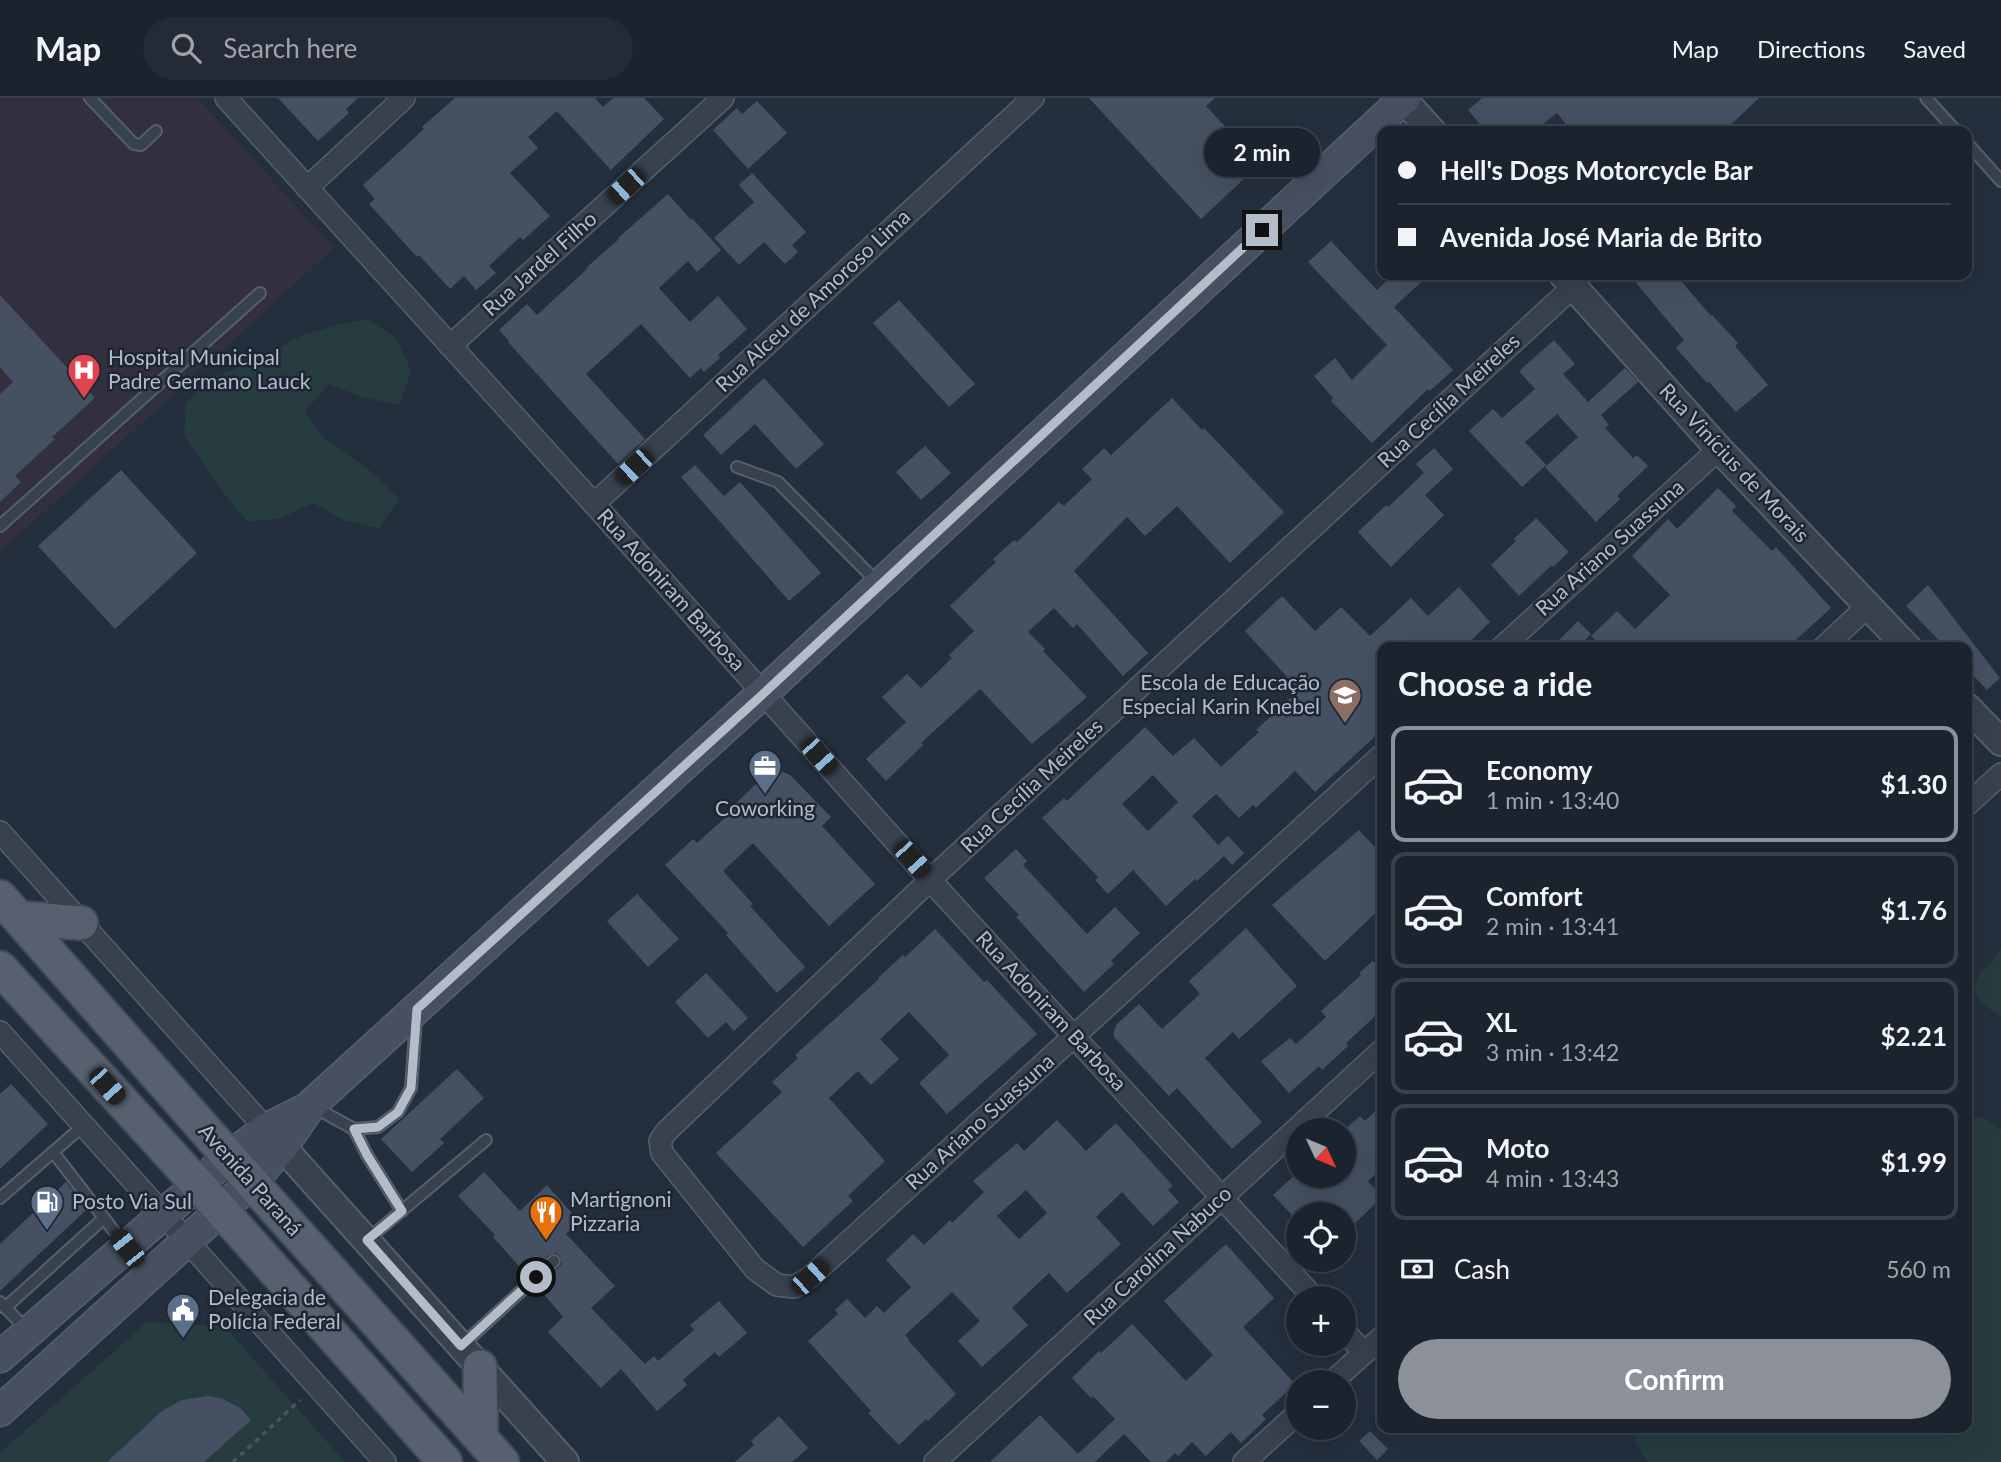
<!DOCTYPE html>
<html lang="en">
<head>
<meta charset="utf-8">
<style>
	:root { --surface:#1b232e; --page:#242b36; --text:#f1f3f6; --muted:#a0a4aa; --line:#39404a; --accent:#8c9099 }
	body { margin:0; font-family:Lato,sans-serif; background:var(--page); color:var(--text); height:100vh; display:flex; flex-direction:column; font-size:26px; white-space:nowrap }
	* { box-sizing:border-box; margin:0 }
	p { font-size:23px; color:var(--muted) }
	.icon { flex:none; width:38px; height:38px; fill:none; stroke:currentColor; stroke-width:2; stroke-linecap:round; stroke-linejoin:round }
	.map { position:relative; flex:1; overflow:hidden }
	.sheet { position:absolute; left:1377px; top:544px; width:595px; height:791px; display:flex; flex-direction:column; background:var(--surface); border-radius:14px; box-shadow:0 7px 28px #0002,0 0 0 2px var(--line) }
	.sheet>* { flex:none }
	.top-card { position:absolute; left:1377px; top:28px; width:595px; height:154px; border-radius:14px; box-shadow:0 7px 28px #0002,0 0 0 2px var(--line); display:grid; align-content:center; height:154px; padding:0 21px; background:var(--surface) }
	.needle { width:46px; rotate:134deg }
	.tools { position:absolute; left:1286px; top:1020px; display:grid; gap:14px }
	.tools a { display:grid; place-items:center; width:70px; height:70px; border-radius:50%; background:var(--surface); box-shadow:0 7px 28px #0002,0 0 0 2px var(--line); font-size:35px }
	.end { position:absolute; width:32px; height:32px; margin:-16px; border:9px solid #b4bcc9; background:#111; box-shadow:0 0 0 4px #111 }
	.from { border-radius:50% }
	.bubble { position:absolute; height:49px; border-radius:24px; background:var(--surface); box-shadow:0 7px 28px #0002,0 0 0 2px var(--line); font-size:23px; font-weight:700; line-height:49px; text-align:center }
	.car { position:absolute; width:21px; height:42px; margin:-21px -10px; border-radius:9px; box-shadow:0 0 5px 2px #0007; background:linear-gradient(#222 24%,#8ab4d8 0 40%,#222 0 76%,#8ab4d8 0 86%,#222 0) }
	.top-card b { display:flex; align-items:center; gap:24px; height:66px; font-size:26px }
	.top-card b+b { border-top:2px solid var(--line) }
	.top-card i { width:18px; height:18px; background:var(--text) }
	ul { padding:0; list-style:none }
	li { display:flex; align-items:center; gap:21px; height:116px; margin:0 14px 10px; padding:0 7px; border:4px solid var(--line); border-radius:14px }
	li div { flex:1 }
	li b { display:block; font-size:26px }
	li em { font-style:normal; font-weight:700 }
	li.selected { border-color:var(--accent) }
	li>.icon { width:63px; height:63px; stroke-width:1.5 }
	h2 { padding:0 21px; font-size:32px; line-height:84px }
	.pay { display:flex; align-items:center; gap:18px; height:77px; padding:0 21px; font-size:26px }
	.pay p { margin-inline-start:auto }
	.action { display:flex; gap:14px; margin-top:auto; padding:14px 21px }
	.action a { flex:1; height:80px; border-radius:42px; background:var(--accent); color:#fff; font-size:28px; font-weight:700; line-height:80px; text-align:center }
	header { display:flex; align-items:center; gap:42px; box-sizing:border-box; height:98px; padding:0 35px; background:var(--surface); border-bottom:2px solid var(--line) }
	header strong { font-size:33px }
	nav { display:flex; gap:38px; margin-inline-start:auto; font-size:24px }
	.search { width:490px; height:63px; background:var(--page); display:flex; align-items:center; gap:18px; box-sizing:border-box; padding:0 24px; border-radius:38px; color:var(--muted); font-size:26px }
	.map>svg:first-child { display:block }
	.medical { fill:#32303f }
	.green { fill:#263c3f }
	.building { fill:#455162; fill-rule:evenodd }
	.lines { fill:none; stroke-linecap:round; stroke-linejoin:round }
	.service-casing { stroke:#565f6c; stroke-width:14 }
	.minor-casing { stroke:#565f6c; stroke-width:24 }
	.tertiary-casing { stroke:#565f6c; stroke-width:30 }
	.secondary-casing { stroke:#565f6c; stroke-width:33 }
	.primary-casing { stroke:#414a57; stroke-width:37 }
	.path { stroke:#44595c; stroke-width:3.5; stroke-dasharray:5 5; stroke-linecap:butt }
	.service { stroke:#38414e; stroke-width:10 }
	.minor { stroke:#38414e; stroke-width:21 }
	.tertiary { stroke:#38414e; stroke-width:26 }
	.secondary { stroke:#465061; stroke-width:30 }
	.primary { stroke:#56606e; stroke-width:33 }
	.route { stroke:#b4bcc9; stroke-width:9 }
	.labels { text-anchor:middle; stroke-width:5; stroke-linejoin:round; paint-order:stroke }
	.street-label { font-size:21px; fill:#b4bcc9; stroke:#1d2633 }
	.poi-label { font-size:21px; fill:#b4bcc9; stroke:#1d2633; text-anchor:start }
</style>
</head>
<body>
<header>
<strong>Map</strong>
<div class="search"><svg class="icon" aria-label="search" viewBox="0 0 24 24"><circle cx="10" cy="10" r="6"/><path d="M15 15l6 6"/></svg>Search here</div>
<nav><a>Map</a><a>Directions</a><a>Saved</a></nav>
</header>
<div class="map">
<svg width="2001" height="1364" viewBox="0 0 2001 1364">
	<rect width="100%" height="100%" fill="#242f3e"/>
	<!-- medical -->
	<path class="medical" d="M0 0H198L334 150 0 454Z"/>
	<!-- green -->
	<g class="green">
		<path d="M367 221 396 240 411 272 400 307 361 299 329 286 305 313 324 340 376 377 399 401 379 430 346 423 313 405 281 420 248 424 226 398 184 338 186 305 210 281 271 255 300 238 336 227Z"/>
		<path d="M2001 850V919L1980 904 1974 890 1980 874 1993 863Z"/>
		<path d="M1967 1009 1969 1017 1985 1020 2001 1032V1364H1649L1646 1362 1628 1330H1967Z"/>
		<path d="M147 1224 224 1228 345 1364H0V1355Z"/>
	</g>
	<!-- building -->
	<g class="building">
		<path d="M278 0H358L346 11 349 15 318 43Z"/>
		<path d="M455 0H595L603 9 613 0H644L664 21 611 72 557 13 528 39 538 50 510 75 550 118 523 142 520 139 489 168 496 175 476 192 464 178 450 191 419 157 417 159 369 106 375 101 363 87 424 31 422 29Z"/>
		<path d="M1089 0H1215L1206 8 1260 66 1201 121Z"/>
		<path d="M1482 0H1759L1724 33H1571L1557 15 1534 33H1486L1468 12Z"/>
		<path d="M757 3 787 35 748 71 713 32 737 10 742 16Z"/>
		<path d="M752 75 806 134 792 147 798 154 785 166 764 144 739 167 714 140 754 104 739 87Z"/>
		<path d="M668 96 691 122 692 120 721 152 697 174 688 163 659 190 690 224 718 198 747 231 718 257 720 260 704 274 701 270 690 280 641 226 586 276 645 341 618 366 508 244 509 243 499 232 527 206 537 217 587 171 586 170 619 141 618 140Z"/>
		<path d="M1331 143 1377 192 1393 177H1429L1394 209 1453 272 1430 293 1428 291 1372 345 1331 303 1333 300 1314 278 1335 260 1352 282 1387 247 1308 164Z"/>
		<path d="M1646 177H1676L1711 218 1712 217 1738 245 1735 248 1768 287 1736 314 1709 284 1707 285 1676 250 1684 242 1636 185Z"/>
		<path d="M0 197 95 300 52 339 55 341 15 378 21 384 0 404V296L13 284 0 269Z"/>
		<path d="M899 202 975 286 949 309 873 225Z"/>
		<path d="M1554 242 1575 266 1563 276 1588 304 1625 270 1638 284 1601 317 1609 327 1605 330 1633 360 1637 357 1648 368 1617 398 1620 401 1596 424 1545 369 1578 339 1557 316 1525 344 1546 367 1522 389 1469 333 1493 311 1502 320 1535 291 1519 273Z"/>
		<path d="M764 280 824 346 796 371 755 326 721 357 703 337Z"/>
		<path d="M1172 300 1202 332 1204 330 1284 414 1230 465 1177 408 1145 438 1127 419 1074 473 1148 555 1123 578 1077 526 1073 530 1054 510 1028 534 1045 551 1043 553 1087 599 1032 646 980 591 921 645 923 647 886 683 866 661 906 624 882 599 907 576 921 590 952 560 949 557 974 533 950 508 996 464 993 461 1014 442 1017 444 1059 404 1064 408 1092 381 1082 371 1104 350 1111 357Z"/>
		<path d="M925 348 951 375 921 402 896 374Z"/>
		<path d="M1434 350 1453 371 1425 397 1444 417 1391 469 1358 434 1386 407 1388 409 1424 375 1416 366Z"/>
		<path d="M695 367 724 398 740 384 821 475 789 503 681 379Z"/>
		<path d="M121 372 197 455 115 531 38 448Z"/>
		<path d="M1718 390 1736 408 1732 413 1772 453 1776 449 1831 510 1787 550H1603L1591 538 1617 513 1635 531 1670 497 1632 458 1668 421 1677 431Z"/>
		<path d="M1536 420 1569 454 1553 469 1552 467 1519 498 1491 467 1516 443 1514 441Z"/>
		<path d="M1928 487 2000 580 1987 592 1967 571V550H1946L1906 508Z"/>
		<path d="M1459 489 1490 524 1463 550H1382V632L1315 694 1295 673 1256 710 1253 707 1239 720 1216 696 1192 718 1218 747 1228 738 1244 755 1232 767 1224 758 1197 783 1195 781 1166 808 1133 772 1108 796 1095 782 1098 779 1042 720 1064 700 1067 703 1145 629 1173 658 1194 640 1221 669 1259 634 1256 632 1299 592 1245 533 1282 498 1315 533 1341 509 1370 538 1411 500 1428 518ZM1153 677 1178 704 1148 733 1122 706Z"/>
		<path d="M1578 523 1591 536 1577 550H1551Z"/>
		<path d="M771 673H780L790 677 831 719 822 728 875 786 829 828 753 745 723 773 753 806 750 808 805 869 777 895 726 837 728 835 665 767 693 741 697 745 728 717 726 715 765 677Z"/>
		<path d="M1359 732 1382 757V809L1325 863 1272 807Z"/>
		<path d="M1016 751 1027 763 1023 767 1087 836 1115 809 1140 835 1111 863 1114 866 1084 894 1016 819 1019 817 984 780Z"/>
		<path d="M637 796 679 841 648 869 607 823Z"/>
		<path d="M1246 830 1297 888 1239 941 1233 934 1205 960 1262 1024 1232 1051 1177 990 1169 998 1114 939V934L1116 927 1139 906 1162 931 1200 896 1189 883Z"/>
		<path d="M935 831 984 884 987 882 1037 936 947 1016 919 985 949 957 909 914 880 941 899 961 871 987 858 973 829 1000 885 1063 848 1098 853 1103 803 1149 716 1055 782 994 772 984 798 960 795 957 879 881 878 880 903 857 905 859Z"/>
		<path d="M1373 863 1382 873V912L1346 945 1348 948 1322 972 1319 968 1289 995 1261 963 1290 940 1296 946 1326 919 1321 913 1361 877 1359 875Z"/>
		<path d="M706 875 748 920 734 933 726 924 708 940 675 904Z"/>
		<path d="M457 971 484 1000 440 1041 444 1045 412 1074 381 1041Z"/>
		<path d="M11 986 48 1026 0 1071V996Z"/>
		<path d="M1382 1007V1070L1368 1083 1382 1099 1344 1136V1116H1291L1273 1097 1298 1074V1078H1344V1032L1360 1018 1365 1023Z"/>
		<path d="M1057 1022 1086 1053 1116 1025 1173 1088 1168 1092 1179 1104 1153 1128 1122 1094 1096 1119 1121 1146 1067 1195 1049 1175 1012 1210 1028 1227 982 1269 958 1243 980 1223 952 1194 905 1237 909 1241 908 1242 956 1296 928 1323 926 1321 899 1347 868 1315 871 1313 808 1243 838 1216 835 1212 847 1201 865 1220 877 1208 884 1215 911 1189 886 1162 913 1136 924 1147 950 1122 952 1125 984 1094 973 1083 1017 1045 1024 1053ZM1026 1092 1047 1115 1019 1141 997 1118Z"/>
		<path d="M484 1074 520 1113 547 1087 579 1123 566 1136 615 1188 591 1210 645 1266 654 1258 658 1263 694 1232 690 1227 719 1203 747 1235 719 1259 715 1254 683 1282 687 1287 657 1313 621 1271 601 1290 548 1234 563 1219 538 1189 560 1168 562 1165 560 1158 556 1155 549 1157 527 1177 493 1139 495 1137 458 1098Z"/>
		<path d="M66 1084 87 1111 0 1193V1146Z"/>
		<path d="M1226 1146 1274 1200 1243 1229 1295 1286 1262 1317 1266 1321 1241 1345 1231 1334 1206 1358 1192 1344 1178 1358 1175 1355 1166 1364H1151L1124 1336 1095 1364H990L1040 1317 1078 1356 1115 1321 1093 1298 1091 1300 1072 1280 1099 1253 1101 1255 1132 1226 1186 1283 1213 1257 1164 1203Z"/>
		<path d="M209 1298 223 1301 240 1310 251 1322 204 1364H107L162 1313 182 1302Z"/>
		<path d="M779 1318 808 1350 792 1364H735L754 1347 751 1343Z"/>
		<path d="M1370 1333 1388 1351 1377 1362 1359 1343Z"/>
	</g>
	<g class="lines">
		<defs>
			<g id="service">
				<path d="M90 0 134 46 141 47 156 33"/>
				<path d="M1926 0 1956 33"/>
				<path d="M1967 45 2001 83"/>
				<path d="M737 369 778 384 878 485"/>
				<path d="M0 428 260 195"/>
				<path d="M312 1008 354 1031 378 1029 398 1014 411 990 416 921"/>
				<path d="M354 1031 367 1057 402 1113"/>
				<path d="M53 1054 104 1120"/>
				<path d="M0 1100 83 1028"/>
				<path d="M367 1142 486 1042"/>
				<path d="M0 1204 27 1232"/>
				<path d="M5 1210 104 1120 125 1148"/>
				<path d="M461 1248 554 1163"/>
			</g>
			<g id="minor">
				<path d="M226 0 594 406 930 782 1314 1200"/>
				<path d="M307 90 404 0"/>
				<path d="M450 248 723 0"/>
				<path d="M594 406 1033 0"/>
				<path d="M1501 550 1719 351"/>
				<path d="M1823 550 1868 508"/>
				<path d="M1382 657 810 1179 794 1189 777 1187 755 1171 662 1055 660 1043 666 1034 930 782 1574 188"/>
				<path d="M1967 707 2001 676"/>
				<path d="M0 734 266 1031"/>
				<path d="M0 934 385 1364"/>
				<path d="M1344 1233 1364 1255"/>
				<path d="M1332 1284 1382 1239"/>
				<path d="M935 1364 1382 952"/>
				<path d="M1244 1364 1298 1315"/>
			</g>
			<g id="tertiary">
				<path d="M1402 0 1432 33"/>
				<path d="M1563 177 1719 351 1908 550"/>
				<path d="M1967 609 2001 644"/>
				<path d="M268 1033 565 1364"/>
			</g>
			<g id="secondary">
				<path d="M0 1259 229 1059 266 1031 306 1011"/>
				<path d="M0 1313 252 1084 282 1049 311 1007 763 595 1405 0"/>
			</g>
			<g id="primary">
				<path d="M0 799 229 1059 502 1364"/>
				<path d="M19 820 81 825"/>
				<path d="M0 870 221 1112 445 1364"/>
				<path d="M480 1269 481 1340"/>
			</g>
		</defs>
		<!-- service casing -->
		<use href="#service" class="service-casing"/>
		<!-- minor casing -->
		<use href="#minor" class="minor-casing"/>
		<!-- tertiary casing -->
		<use href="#tertiary" class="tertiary-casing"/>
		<!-- secondary casing -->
		<use href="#secondary" class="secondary-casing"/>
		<!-- primary casing -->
		<use href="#primary" class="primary-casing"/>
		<!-- path -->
		<path class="path" d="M233 1364 300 1302"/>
		<!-- service -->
		<use href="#service" class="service"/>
		<!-- minor -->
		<use href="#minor" class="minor"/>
		<!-- tertiary -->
		<use href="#tertiary" class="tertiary"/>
		<!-- secondary -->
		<use href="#secondary" class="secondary"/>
		<!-- primary -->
		<use href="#primary" class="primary"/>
	</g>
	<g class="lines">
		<!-- route -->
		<path class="route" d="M536 1179 461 1248 367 1142 402 1113 367 1057 354 1031 378 1029 398 1014 411 990 417 911 763 596 1262 132"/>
	</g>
	<!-- icons -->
	<defs>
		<symbol id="hospital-pin" viewBox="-11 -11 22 30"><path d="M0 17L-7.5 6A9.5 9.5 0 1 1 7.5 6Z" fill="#e0444e" stroke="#1d2633"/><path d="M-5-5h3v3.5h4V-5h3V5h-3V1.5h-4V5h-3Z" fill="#fff"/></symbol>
		<symbol id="school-pin" viewBox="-11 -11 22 30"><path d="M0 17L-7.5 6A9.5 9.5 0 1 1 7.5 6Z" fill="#8d6e63" stroke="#1d2633"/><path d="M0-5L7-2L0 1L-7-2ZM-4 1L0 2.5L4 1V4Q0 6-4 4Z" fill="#fff"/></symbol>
		<symbol id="office-pin" viewBox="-11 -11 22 30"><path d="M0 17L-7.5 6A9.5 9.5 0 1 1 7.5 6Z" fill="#5c6f8a" stroke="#1d2633"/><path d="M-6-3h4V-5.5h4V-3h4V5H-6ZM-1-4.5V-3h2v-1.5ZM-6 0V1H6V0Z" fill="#fff"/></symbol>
		<symbol id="fuel-pin" viewBox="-11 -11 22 30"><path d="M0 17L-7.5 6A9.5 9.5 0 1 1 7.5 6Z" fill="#5c6f8a" stroke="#1d2633"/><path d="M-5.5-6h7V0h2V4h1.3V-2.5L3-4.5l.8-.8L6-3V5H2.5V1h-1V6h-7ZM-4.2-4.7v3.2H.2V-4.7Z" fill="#fff"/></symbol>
		<symbol id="restaurant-pin" viewBox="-11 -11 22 30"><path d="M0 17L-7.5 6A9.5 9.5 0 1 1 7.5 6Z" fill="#e8710a" stroke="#1d2633"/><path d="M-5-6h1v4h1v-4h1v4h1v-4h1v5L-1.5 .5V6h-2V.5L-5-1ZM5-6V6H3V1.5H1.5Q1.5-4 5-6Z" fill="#fff"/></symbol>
		<symbol id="civic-pin" viewBox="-11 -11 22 30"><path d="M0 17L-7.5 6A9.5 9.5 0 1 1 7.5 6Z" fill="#5c6f8a" stroke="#1d2633"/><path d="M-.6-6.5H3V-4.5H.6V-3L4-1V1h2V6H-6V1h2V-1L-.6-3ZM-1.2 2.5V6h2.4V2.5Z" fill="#fff"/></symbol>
	</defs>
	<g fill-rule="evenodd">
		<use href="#hospital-pin" x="65" y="253" width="38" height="52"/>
		<use href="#school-pin" x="1326" y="578" width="38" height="52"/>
		<use href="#office-pin" x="746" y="649" width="38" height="52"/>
		<use href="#fuel-pin" x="28" y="1085" width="38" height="52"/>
		<use href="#restaurant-pin" x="527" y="1095" width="38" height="52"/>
		<use href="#civic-pin" x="164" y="1193" width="38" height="52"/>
	</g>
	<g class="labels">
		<!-- street labels -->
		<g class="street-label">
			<text transform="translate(540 166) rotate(-42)" y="7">Rua Jardel Filho</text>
			<text transform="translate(813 203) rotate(-43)" y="7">Rua Alceu de Amoroso Lima</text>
			<text transform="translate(1449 303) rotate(-43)" y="7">Rua Cecília Meireles</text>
			<text transform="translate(1734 365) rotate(47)" y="7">Rua Vinícius de Morais</text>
			<text transform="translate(1610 450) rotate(-42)" y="7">Rua Ariano Suassuna</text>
			<text transform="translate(671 492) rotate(48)" y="7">Rua Adoniram Barbosa</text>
			<text transform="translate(1032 688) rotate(-43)" y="7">Rua Cecília Meireles</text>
			<text transform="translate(1051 913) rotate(47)" y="7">Rua Adoniram Barbosa</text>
			<text transform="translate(980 1024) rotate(-42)" y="7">Rua Ariano Suassuna</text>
			<text transform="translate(250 1082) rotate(48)" y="7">Avenida Paraná</text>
			<text transform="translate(1158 1158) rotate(-43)" y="7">Rua Carolina Nabuco</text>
		</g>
		<!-- poi labels -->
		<g class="poi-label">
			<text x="108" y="267">Hospital Municipal<tspan x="108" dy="24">Padre Germano Lauck</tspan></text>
			<text x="1320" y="592" text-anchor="end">Escola de Educação<tspan x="1320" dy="24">Especial Karin Knebel</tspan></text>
			<text x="765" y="718" text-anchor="middle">Coworking</text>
			<text x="570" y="1109">Martignoni<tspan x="570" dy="24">Pizzaria</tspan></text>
			<text x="72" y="1111">Posto Via Sul</text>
			<text x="208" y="1207">Delegacia de<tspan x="208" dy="24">Polícia Federal</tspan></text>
		</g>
	</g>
</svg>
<div class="tools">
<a><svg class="needle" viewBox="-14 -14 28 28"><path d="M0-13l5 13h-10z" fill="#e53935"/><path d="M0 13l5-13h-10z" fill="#a0a4aa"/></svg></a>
<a><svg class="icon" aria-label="locate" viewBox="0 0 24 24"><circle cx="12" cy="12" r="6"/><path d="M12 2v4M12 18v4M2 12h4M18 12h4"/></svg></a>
<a>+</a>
<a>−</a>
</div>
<i class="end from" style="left:536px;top:1179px"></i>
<i class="end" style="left:1262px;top:132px"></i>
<div class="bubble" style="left:1204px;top:30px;width:116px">2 min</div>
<i class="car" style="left:626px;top:88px;rotate:228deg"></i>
<i class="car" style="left:634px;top:369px;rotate:227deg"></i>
<i class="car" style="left:819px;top:658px;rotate:138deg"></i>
<i class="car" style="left:912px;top:761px;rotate:138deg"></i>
<i class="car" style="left:107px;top:988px;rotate:138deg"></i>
<i class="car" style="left:127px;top:1150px;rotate:322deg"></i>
<i class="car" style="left:810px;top:1179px;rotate:48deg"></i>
<div class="top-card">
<b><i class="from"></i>Hell's Dogs Motorcycle Bar</b>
<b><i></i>Avenida José Maria de Brito</b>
</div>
<section class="sheet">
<h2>Choose a ride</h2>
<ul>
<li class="selected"><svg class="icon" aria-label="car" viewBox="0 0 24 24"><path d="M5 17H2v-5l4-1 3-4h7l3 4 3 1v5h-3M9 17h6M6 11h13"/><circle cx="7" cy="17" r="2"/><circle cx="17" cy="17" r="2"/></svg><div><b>Economy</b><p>1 min · 13:40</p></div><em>$1.30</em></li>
<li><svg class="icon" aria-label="car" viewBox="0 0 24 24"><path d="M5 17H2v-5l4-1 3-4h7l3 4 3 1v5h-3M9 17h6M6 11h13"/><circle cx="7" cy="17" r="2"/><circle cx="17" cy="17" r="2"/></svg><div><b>Comfort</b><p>2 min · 13:41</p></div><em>$1.76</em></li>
<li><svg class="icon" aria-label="car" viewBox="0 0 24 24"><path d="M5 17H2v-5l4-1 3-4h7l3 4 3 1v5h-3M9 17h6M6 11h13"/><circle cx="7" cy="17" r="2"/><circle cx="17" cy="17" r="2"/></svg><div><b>XL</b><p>3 min · 13:42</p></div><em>$2.21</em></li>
<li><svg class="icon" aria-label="car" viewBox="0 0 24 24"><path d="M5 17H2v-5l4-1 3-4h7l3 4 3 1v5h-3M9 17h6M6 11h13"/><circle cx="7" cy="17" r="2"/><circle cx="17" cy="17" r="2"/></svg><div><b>Moto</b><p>4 min · 13:43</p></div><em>$1.99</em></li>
</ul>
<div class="pay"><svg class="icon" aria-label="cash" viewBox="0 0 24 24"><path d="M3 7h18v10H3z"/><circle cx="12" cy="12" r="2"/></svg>Cash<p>560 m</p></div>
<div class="action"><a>Confirm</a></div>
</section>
</div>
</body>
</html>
